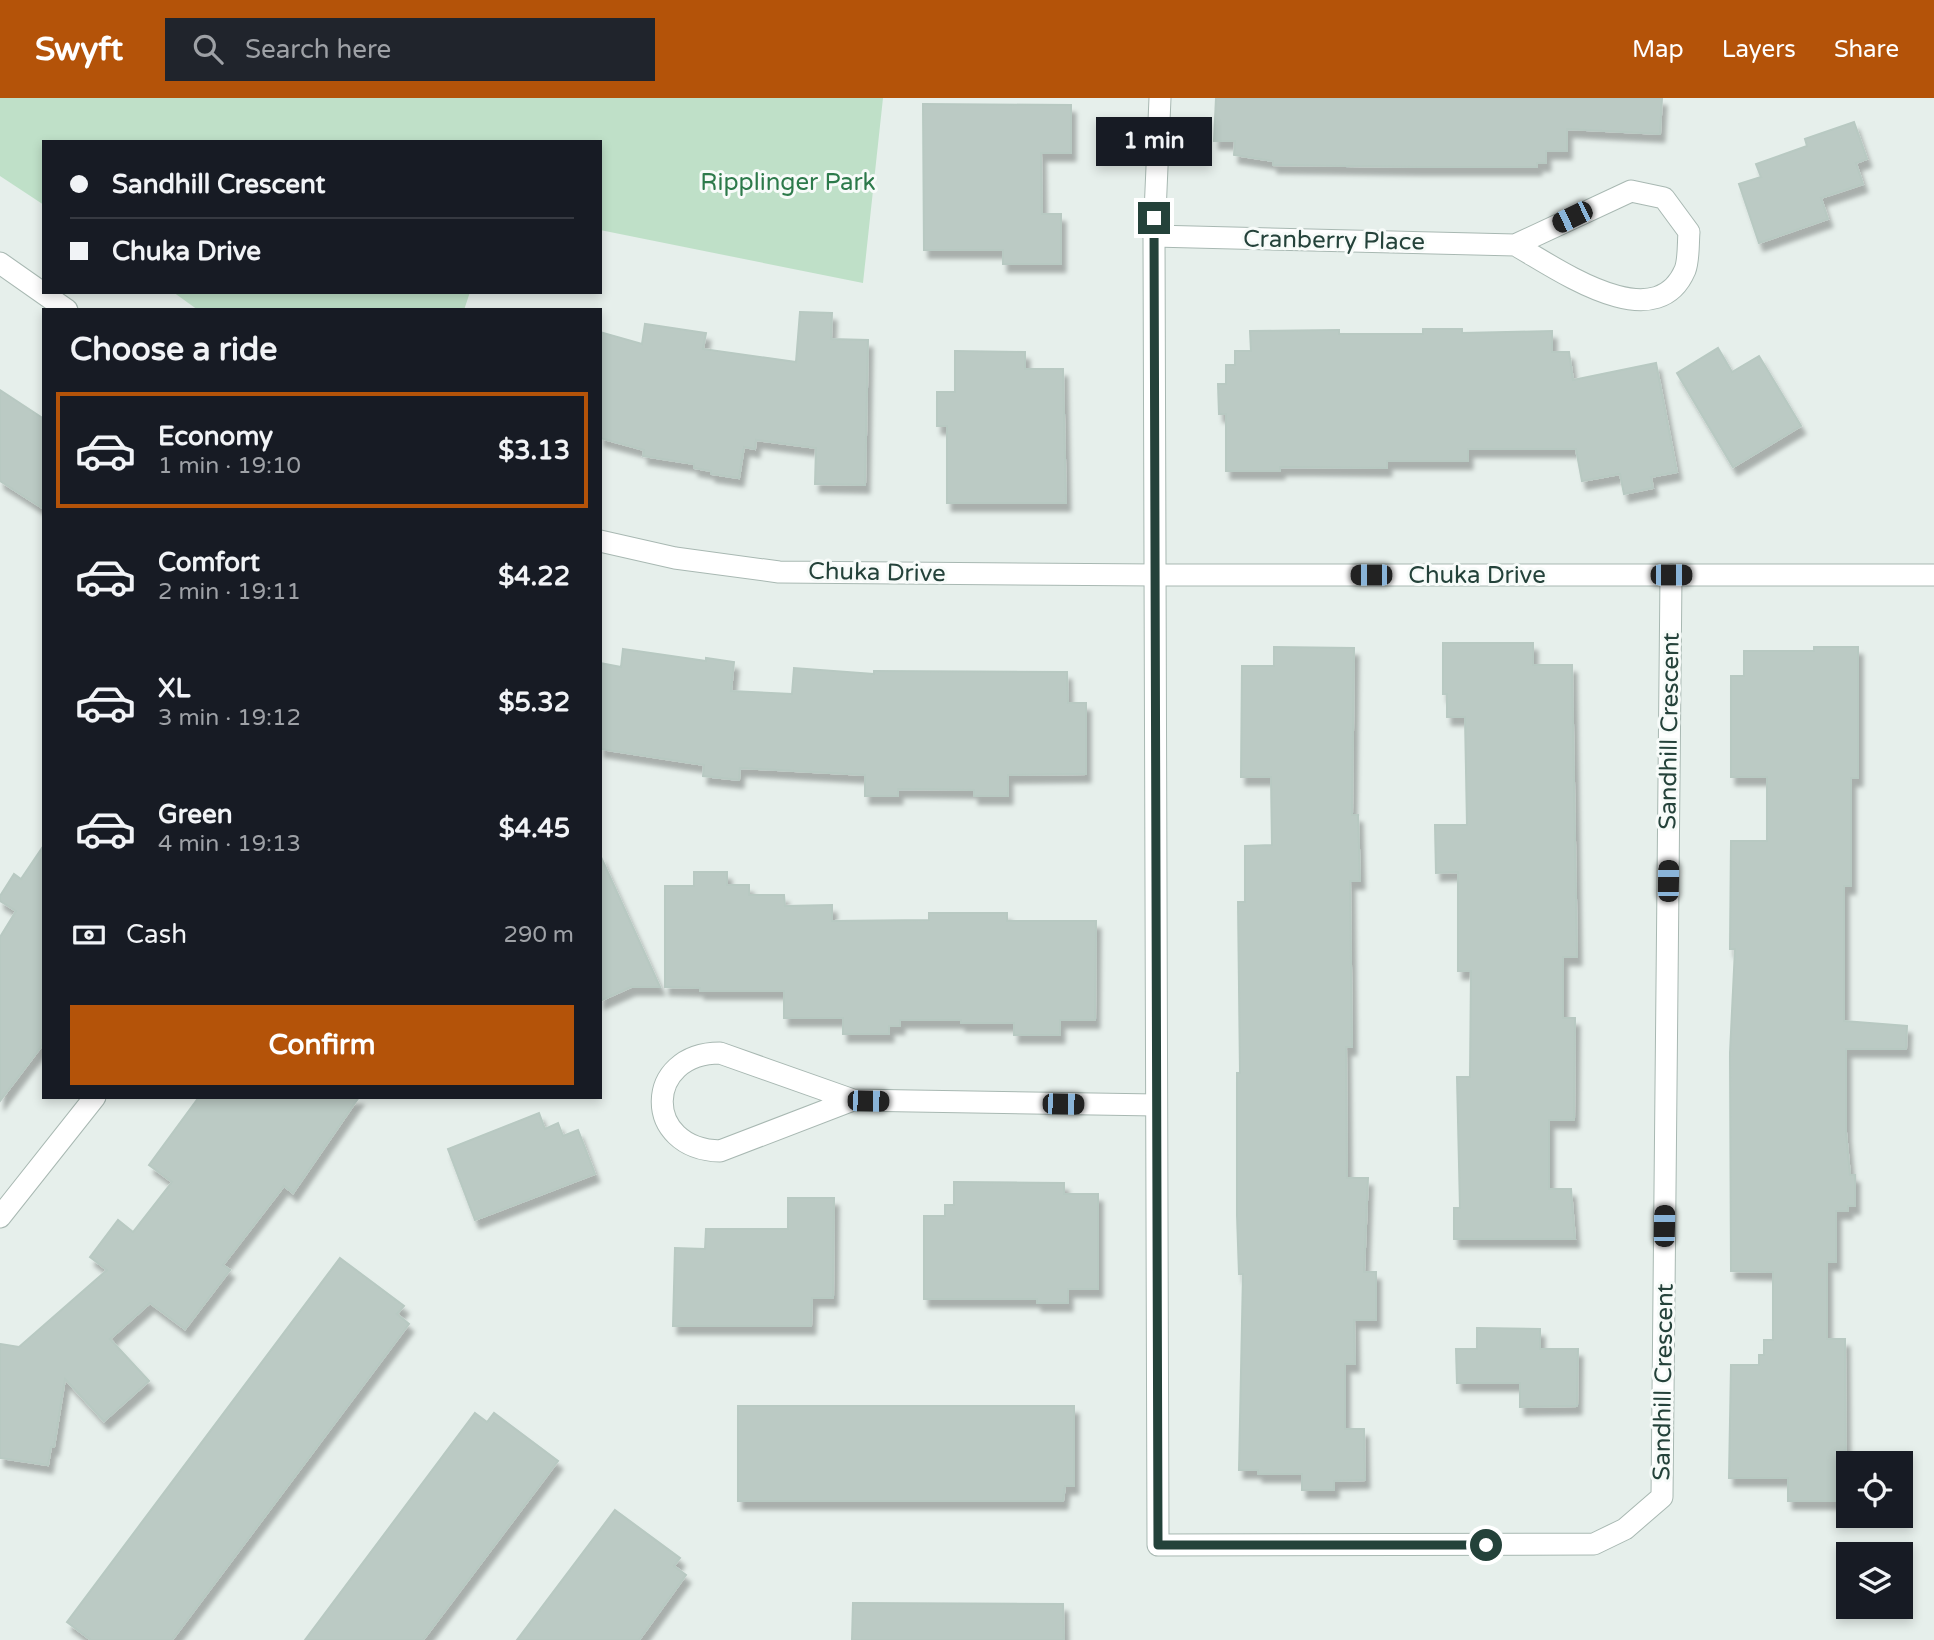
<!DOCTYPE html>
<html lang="en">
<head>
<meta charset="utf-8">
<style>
	:root { --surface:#171b24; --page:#20242c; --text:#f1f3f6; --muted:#9ea1a6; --line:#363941; --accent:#b45309 }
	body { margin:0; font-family:"Varela Round",sans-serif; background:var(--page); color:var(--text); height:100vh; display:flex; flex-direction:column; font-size:26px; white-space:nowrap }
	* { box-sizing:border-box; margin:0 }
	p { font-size:23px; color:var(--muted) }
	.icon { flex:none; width:38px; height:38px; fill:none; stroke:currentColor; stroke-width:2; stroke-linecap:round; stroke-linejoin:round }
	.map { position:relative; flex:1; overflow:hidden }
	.panel { position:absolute; left:42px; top:210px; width:560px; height:791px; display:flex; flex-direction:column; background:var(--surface); border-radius:0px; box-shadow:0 4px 10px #0003 }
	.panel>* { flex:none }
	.top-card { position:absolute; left:42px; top:42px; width:560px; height:154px; border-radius:0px; box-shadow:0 4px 10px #0003; display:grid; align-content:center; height:154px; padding:0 28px; background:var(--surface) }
	.buttons { position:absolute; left:1836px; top:1353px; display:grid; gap:14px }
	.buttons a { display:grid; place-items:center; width:77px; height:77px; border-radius:0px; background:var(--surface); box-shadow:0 4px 10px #0003; font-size:35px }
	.end { position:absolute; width:32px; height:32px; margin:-16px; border:9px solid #24423a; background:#fff; box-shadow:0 0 0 4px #fff }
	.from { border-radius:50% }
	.bubble { position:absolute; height:49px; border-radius:0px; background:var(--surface); box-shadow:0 4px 10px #0003; font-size:23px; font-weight:700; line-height:49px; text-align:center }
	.car { position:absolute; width:21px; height:42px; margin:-21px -10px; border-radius:9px; box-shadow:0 0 5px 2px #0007; background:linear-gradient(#222 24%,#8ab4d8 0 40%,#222 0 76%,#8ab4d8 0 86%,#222 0) }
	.top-card b { display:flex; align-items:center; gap:24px; height:66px; font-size:26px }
	.top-card b+b { border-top:2px solid var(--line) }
	.top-card i { width:18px; height:18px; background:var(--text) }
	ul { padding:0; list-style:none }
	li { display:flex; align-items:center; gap:21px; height:116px; margin:0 14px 10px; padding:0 14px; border:4px solid transparent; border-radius:0px }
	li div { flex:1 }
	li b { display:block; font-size:26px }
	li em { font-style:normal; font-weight:700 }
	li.current { border-color:var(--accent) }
	li>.icon { width:63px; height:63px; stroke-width:1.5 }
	h2 { padding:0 28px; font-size:32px; line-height:84px }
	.pay { display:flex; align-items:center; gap:18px; height:77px; padding:0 28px; font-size:26px }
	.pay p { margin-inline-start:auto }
	.primary-button { display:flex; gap:14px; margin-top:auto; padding:14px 28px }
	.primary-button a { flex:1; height:80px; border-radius:0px; background:var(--accent); color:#fff; font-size:28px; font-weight:700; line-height:80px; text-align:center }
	header { display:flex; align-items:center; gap:42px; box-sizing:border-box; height:98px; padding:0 35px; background:var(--accent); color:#fff }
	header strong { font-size:33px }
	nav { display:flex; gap:38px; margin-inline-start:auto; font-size:24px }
	.search { width:490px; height:63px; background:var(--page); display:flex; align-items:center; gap:18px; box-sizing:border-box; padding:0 24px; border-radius:0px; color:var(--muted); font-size:26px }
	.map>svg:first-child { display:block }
	.green { fill:#bfe0c8 }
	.building { fill:#bbcac4; stroke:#b8c9c2; stroke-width:2; filter:url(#shadow) }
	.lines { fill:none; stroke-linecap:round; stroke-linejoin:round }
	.minor-casing { stroke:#a8b8b2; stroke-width:23 }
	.tertiary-casing { stroke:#a8b8b2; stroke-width:23 }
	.minor { stroke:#fff; stroke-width:21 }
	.tertiary { stroke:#fff; stroke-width:21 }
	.route { stroke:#24423a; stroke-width:9 }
	.labels { text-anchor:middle; stroke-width:6; stroke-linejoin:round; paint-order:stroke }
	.park-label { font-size:24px; fill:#2d7a4b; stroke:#f7fbf9 }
	.street-label { font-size:24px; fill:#24423a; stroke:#f7fbf9 }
</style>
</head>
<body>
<header>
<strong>Swyft</strong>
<div class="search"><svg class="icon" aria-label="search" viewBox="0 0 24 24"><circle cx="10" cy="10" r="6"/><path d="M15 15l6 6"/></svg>Search here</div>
<nav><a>Map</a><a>Layers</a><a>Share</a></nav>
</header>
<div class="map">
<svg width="1934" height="1542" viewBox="0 0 1934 1542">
	<defs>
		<filter id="shadow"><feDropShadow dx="4.5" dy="8" stdDeviation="2" flood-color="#0004"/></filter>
	</defs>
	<rect width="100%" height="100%" fill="#e6efeb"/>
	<!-- green -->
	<g class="green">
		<path d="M0 0H883L863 185 600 132V44H44V107L0 78Z"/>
		<path d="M173 194H470L464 212H198Z"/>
	</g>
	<!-- building -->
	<g class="building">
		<path d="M1216 0H1662L1660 36 1567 31V53H1546V65H1537V69H1419L1273 67V63L1234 57 1235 43H1214Z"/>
		<path d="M923 6 1071 7V55H1041L1042 116H1061V166H1003V152H924Z"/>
		<path d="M1854 24 1867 61 1856 65 1863 86 1821 100 1828 121 1759 145 1739 86 1761 79 1756 66 1807 48 1805 41Z"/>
		<path d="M800 214 832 215 831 241 868 242 865 387 815 386 816 350 756 342 755 351 744 349 739 380 711 376V373L694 370V366L643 358 644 352 600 340V234L642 246 645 226 706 235 703 251 796 264Z"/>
		<path d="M1423 231H1462V235L1552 233V254H1569L1573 282 1656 265 1677 374 1651 379 1653 390 1624 396 1620 376 1582 383 1576 351H1468V363H1387V370L1280 369V373H1226V316H1219L1218 286H1226V267H1235V253H1251L1250 233 1339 232V236H1423Z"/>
		<path d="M1718 250 1732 274 1759 258 1801 328 1733 369 1677 275Z"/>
		<path d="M955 253 1025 254V271H1063L1066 405H947V328H937V294H955Z"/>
		<path d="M0 292 44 321V411L0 383Z"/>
		<path d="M1443 545H1533V567H1572L1577 859H1563V920H1575L1574 1022H1549V1091H1571L1575 1141H1454V1110H1460L1457 979H1470L1471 873H1458V774L1436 775 1435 727H1467L1465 619H1447V596H1443Z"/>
		<path d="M1274 549 1354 550 1352 717H1358L1360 783H1350L1352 949H1346L1347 1080H1368L1364 1174H1376V1222H1354L1355 1266H1345V1331H1364L1365 1382 1334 1383V1392H1302V1376H1258V1372H1239L1243 1176H1239L1237 1117V975H1240L1238 804H1245V748L1272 747 1271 679H1241L1242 568H1274Z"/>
		<path d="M1814 549H1858V680H1851V788H1844V923L1907 928 1906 951H1846V1034L1850 1077H1855V1108H1848V1113H1836V1164H1827V1241H1845L1846 1403H1788V1380H1729L1731 1267H1759V1257H1764V1242H1773V1174L1731 1173 1730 955 1735 851H1730L1731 743H1767V679H1731V578H1744V553H1814Z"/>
		<path d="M623 551 706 563V560L734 564 731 593 792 596 794 570 874 576V573L1067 574 1068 605H1086V676L1008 677V698H974V692L898 691V698H865V677L740 670 739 682 703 678 704 667 600 651V565L621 569Z"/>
		<path d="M44 747V945L0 1003V839L16 813 0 803V798L14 776 21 781Z"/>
		<path d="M600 757 660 889H631L600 903Z"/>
		<path d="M694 774H727V787H749V797H784L785 808 832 807V823L929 822V815H1007V823H1096L1095 922H1060V937H1014V925H961V922H900V928H889V936H843V920H784V893H700V890L665 889V788H694Z"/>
		<path d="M199 999H359L293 1095 284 1088 223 1167 230 1172 185 1231 150 1205 110 1241 149 1283 104 1323 65 1281 54 1349H51L48 1367 0 1360V1246L19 1249 107 1172 90 1159 118 1122 133 1134 172 1084 149 1067Z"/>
		<path d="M539 1015 545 1031 558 1025 563 1038 578 1032 595 1076 475 1122 448 1051Z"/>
		<path d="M954 1084 1064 1085V1096H1098V1191H1068V1205H1037V1201H924V1118H945V1107H954Z"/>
		<path d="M788 1100H834L833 1200H812L811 1228H673L675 1150 705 1151 706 1131H788Z"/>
		<path d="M340 1160 404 1208 397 1216 409 1226 172 1542H91L67 1524Z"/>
		<path d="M1477 1230 1540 1231V1251H1578L1577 1308 1520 1309V1285H1457L1456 1251H1477Z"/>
		<path d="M738 1308H1074V1388H1065L1063 1403H738Z"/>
		<path d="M475 1315 487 1324 494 1315 558 1363 423 1542H305Z"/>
		<path d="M615 1412 680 1460 674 1468 686 1477 639 1542H517Z"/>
		<path d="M853 1505 1063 1506 1064 1542H852Z"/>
	</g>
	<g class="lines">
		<defs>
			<g id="minor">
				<path d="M1160 0 1154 138 1158 1447 1594 1446 1625 1431 1662 1399 1671 477"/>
				<path d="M1154 138 1515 147 1631 93 1664 100 1689 134C1688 145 1689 162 1685 172 1655 242 1555 169 1515 147"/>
				<path d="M853 1002 720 1053C642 1051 644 955 720 955L853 1002 1156 1007"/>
				<path d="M0 1119 95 999"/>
			</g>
			<g id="tertiary">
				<path d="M0 165 67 212"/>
				<path d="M600 443 675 460 779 474 1157 477H1934"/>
			</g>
		</defs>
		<!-- minor casing -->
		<use href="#minor" class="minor-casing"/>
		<!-- tertiary casing -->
		<use href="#tertiary" class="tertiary-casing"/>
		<!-- minor -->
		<use href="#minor" class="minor"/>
		<!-- tertiary -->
		<use href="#tertiary" class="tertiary"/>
	</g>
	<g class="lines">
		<!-- route -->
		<path class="route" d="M1154 120 1158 1447H1486"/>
	</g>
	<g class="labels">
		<!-- park labels -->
		<g class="park-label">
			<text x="788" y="92">Ripplinger Park</text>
		</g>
		<!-- street labels -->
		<g class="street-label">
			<text transform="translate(1334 142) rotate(1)" y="8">Cranberry Place</text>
			<text transform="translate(877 474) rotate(1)" y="8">Chuka Drive</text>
			<text x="1477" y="485">Chuka Drive</text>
			<text transform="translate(1669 633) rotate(-89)" y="8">Sandhill Crescent</text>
			<text transform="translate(1663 1284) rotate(-89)" y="8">Sandhill Crescent</text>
		</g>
	</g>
</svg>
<div class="buttons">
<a><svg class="icon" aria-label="locate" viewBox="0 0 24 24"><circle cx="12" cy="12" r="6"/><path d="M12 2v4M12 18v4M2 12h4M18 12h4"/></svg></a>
<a><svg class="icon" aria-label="layers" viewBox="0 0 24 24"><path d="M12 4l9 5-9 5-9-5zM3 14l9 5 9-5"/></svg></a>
</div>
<i class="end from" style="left:1486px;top:1447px"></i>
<i class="end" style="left:1154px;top:120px"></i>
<div class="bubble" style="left:1096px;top:19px;width:116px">1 min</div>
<i class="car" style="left:1572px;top:119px;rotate:244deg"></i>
<i class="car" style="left:1371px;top:477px;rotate:270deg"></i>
<i class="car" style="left:1671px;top:477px;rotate:90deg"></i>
<i class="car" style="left:1668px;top:783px;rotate:1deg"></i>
<i class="car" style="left:868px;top:1003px;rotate:91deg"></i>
<i class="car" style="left:1063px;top:1006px;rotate:91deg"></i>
<i class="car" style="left:1664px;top:1128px;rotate:1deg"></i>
<div class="top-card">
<b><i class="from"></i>Sandhill Crescent</b>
<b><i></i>Chuka Drive</b>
</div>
<section class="panel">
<h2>Choose a ride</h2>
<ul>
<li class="current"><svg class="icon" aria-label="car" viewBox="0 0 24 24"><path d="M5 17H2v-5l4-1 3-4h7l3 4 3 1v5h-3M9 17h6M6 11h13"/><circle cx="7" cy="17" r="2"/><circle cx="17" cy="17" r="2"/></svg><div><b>Economy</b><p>1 min · 19:10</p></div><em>$3.13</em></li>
<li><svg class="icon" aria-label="car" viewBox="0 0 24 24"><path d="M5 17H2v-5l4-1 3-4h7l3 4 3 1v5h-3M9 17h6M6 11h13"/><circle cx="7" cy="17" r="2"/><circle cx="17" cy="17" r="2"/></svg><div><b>Comfort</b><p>2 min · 19:11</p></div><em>$4.22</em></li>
<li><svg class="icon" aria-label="car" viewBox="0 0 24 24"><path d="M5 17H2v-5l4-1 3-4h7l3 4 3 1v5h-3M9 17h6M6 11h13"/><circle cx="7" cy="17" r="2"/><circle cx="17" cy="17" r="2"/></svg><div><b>XL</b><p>3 min · 19:12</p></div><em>$5.32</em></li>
<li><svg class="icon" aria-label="car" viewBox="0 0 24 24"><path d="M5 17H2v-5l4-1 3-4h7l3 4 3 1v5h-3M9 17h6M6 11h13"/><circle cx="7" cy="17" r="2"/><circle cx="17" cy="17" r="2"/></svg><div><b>Green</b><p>4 min · 19:13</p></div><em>$4.45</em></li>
</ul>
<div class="pay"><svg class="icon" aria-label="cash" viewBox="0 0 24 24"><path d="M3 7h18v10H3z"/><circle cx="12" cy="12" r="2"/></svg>Cash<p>290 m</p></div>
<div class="primary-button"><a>Confirm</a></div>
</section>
</div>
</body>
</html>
